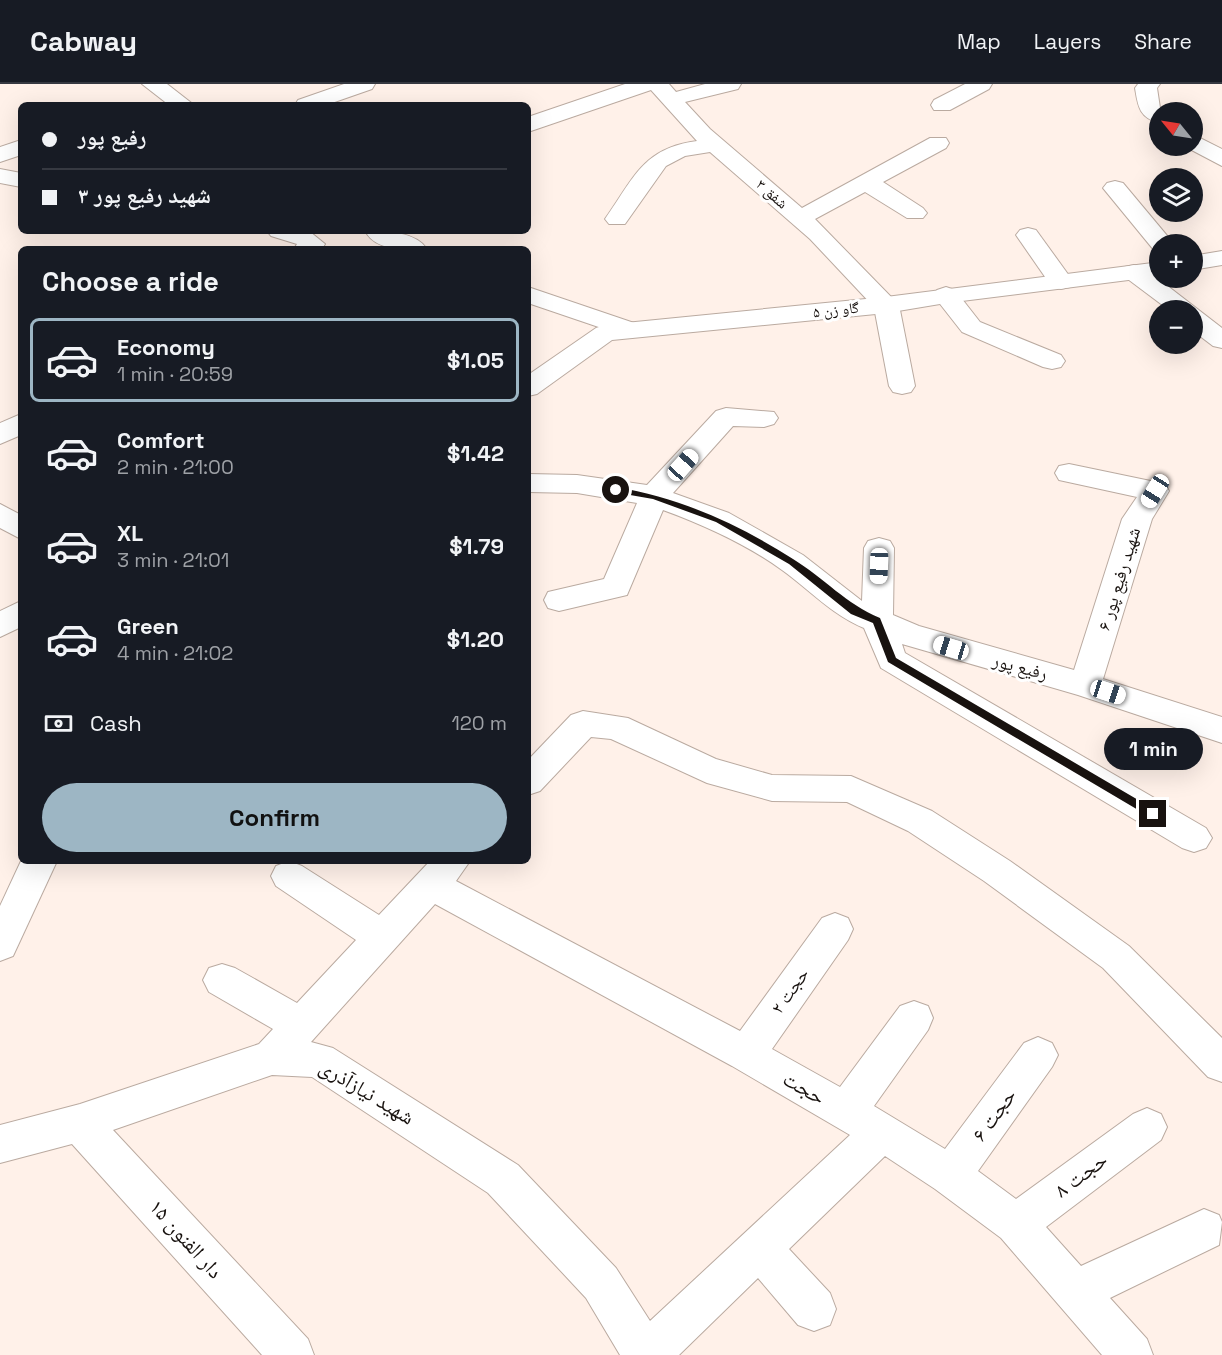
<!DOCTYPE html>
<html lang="en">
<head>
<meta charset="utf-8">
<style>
	:root { --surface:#171b24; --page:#20242c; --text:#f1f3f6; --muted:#9ea1a6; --line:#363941; --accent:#9db6c4 }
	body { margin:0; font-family:"Space Grotesk","Noto Naskh Arabic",sans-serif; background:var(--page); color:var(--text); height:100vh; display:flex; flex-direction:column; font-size:22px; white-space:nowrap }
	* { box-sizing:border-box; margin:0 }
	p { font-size:20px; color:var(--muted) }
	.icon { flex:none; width:33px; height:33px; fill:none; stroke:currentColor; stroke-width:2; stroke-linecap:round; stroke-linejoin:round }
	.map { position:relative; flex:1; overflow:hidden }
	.details { position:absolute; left:18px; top:162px; width:513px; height:618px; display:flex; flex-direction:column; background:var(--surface); border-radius:9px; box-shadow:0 6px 24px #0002 }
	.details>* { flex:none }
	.banner { position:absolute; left:18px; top:18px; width:513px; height:132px; border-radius:9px; box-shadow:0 6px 24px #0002; display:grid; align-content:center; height:132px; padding:0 24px; background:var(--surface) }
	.needle { width:39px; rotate:300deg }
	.controls { position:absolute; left:1149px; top:18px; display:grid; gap:12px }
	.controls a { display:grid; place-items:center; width:54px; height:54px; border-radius:50%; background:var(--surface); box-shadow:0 6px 24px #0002; font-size:30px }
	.end { position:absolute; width:27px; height:27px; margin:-14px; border:8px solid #18120f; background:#fff; box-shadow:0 0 0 3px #fff }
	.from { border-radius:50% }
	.bubble { position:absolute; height:42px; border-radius:21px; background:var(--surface); box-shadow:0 6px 24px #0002; font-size:20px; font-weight:800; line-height:42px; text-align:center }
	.car { position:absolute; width:18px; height:36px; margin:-18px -9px; border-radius:8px; box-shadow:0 0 4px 2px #0007; background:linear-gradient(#fff 24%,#345 0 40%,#fff 0 76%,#345 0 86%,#fff 0) }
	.banner b { display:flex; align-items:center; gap:21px; height:57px; font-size:22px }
	.banner b+b { border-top:2px solid var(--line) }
	.banner i { width:15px; height:15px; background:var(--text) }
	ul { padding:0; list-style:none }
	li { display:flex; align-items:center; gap:18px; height:84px; margin:0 12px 9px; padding:0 12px; border:3px solid transparent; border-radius:9px }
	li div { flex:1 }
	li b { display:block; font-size:22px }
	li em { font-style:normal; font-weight:800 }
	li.current { border-color:var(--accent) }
	li>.icon { width:54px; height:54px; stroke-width:1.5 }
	h2 { padding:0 24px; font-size:27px; line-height:72px }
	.pay { display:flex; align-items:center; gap:15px; height:66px; padding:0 24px; font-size:22px }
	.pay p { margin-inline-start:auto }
	.action { display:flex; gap:12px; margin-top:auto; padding:12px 24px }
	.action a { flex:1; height:69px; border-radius:36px; background:var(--accent); color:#111; font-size:24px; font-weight:800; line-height:69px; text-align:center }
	header { display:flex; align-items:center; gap:36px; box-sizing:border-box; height:84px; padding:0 30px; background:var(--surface); border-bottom:2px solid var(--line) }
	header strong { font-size:28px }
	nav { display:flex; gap:33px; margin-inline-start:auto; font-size:21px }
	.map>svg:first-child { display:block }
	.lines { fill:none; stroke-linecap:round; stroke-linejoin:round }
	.street-casing { stroke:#baaaa0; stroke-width:2 }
	.secondary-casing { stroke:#baaaa0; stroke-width:2 }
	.street { fill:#fff; fill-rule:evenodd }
	.secondary { fill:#fff; fill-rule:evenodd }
	.route { fill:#18120f }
	.labels { text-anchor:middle; stroke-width:6; stroke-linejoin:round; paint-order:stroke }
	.far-street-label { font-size:15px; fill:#18120f; stroke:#fff }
	.street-label { font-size:18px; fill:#18120f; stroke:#fff }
	.near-street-label { font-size:21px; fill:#18120f; stroke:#fff }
</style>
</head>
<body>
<header>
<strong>Cabway</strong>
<nav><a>Map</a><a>Layers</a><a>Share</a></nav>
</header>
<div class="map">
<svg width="1222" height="1271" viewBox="0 0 1222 1271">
	<rect width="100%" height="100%" fill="#fff1e9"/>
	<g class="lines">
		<defs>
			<g id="street">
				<path d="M142 0H167L194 21H169Z"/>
				<path d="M344 0H375L372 5 326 21H295L298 16Z"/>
				<path d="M625 0H669L676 8 705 0H741L738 5 685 18 710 45 802 124 930 54H946L949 59 946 64 883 98 923 124 927 129 923 134H907L865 108 815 135 899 221 915 302 911 308 902 310 893 308 889 302 874 223 810 155 710 68 685 72 666 82 625 140H609L605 135C634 94 643 64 697 57L651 6 528 48V33Z"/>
				<path d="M965 0H992L989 5 950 26H934L931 21 934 16Z"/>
				<path d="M21 56V71L0 78V63Z"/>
				<path d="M0 85 21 89V103L0 99Z"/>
				<path d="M1115 97 1123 99 1174 160H1160V167L1153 165 1103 104 1107 99Z"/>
				<path d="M1028 144 1036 146 1070 193 1073 198 1070 203 1061 205 1052 203 1016 151 1020 146Z"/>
				<path d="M267 147H309L325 160 322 165H294L297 160 271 152Z"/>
				<path d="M369 147C387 147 416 148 427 165 408 165 379 168 367 150Z"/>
				<path d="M1134 181 1143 183 1222 244V264L1213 262 1192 246V226H1169L1125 193 1122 188 1125 183Z"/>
				<path d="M528 203 640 241 644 246 640 251 631 254 528 219Z"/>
				<path d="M946 203 955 206 980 238 1061 271 1065 277 1061 283 1052 285 1043 283 962 248 933 211 937 206Z"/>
				<path d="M726 324 774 328 778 334 774 340 764 343 733 342 673 409 729 429 803 471 862 517 864 464 868 457 879 454 890 457 894 464 893 531 919 542 1074 586 1122 435 1137 413 1059 396 1055 389 1059 382 1069 380 1165 400 1169 407 1152 435 1103 595 1222 633V659L1078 611 902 560 905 569 1206 744 1212 754 1206 764 1194 768 1182 764 881 584 864 544C832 531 810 506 782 486 746 460 704 441 663 426L627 511 559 527 548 524 544 516 548 508 604 495 637 419 577 409 528 408V390L577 391 647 401 716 327Z"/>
				<path d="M21 330V351L0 360V339Z"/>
				<path d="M0 420 21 431V455L0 444Z"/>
				<path d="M21 517V543L0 553V527Z"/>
				<path d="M583 627 628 634 716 675 772 691 851 692 932 727 1010 777 1129 862 1222 954V998L1208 993 1103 884 984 797 908 747 847 718 772 717 707 699 611 655 591 653 540 707 528 711V676L571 631Z"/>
				<path d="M289 777 302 782 379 831 430 777H470L456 797 740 947 822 834 835 829 848 834 853 845 848 856 772 965 840 1003 900 922 914 917 928 922 933 934 928 946 874 1022 945 1065 1024 959 1038 953 1052 959 1058 971 1052 983 978 1087 1016 1115 1133 1030 1147 1024 1161 1030 1167 1043 1161 1056 1046 1143 1081 1182 1204 1125 1219 1131 1222 1138 1219 1161 1110 1214 1147 1255 1153 1271H1102L1001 1154 935 1105 885 1072 789 1165 830 1209 836 1225 830 1241 814 1247 798 1241 758 1194 679 1271H620L586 1214 488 1109 312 993 272 991 113 1046 308 1255 314 1271H262L72 1060 0 1079V1041L80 1020 259 960 273 945 209 908 203 896 209 884 222 880 235 884 297 919 356 856 276 802 271 792 276 782ZM435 820 732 982 850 1051 650 1237 616 1184 518 1081 333 964 311 958Z"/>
			</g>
			<g id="secondary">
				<path d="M1138 0H1160L1157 4 1160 24 1168 28H1160V39C1139 34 1138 22 1135 4Z"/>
				<path d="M1192 50 1222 65V82L1184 62H1192Z"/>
				<path d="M1222 167V181L1192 186V172Z"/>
				<path d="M1160 178V192L946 219 886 229 612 256 537 310 528 312V291L596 244 605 241 886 213Z"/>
				<path d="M21 777H57L13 872 0 877V822Z"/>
			</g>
		</defs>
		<!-- street casing -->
		<use href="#street" class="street-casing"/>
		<!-- secondary casing -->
		<use href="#secondary" class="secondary-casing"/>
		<!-- street -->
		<use href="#street" class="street"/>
		<!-- secondary -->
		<use href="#secondary" class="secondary"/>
	</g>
	<!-- route -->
	<path class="route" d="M616 403C681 414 738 440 793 475 824 494 846 520 880 534L896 574 1157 727V733H1150L888 578 873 539 851 530 789 480 716 438 653 415 613 408 612 406Z"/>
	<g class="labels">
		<!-- far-street labels -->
		<g class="far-street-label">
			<text transform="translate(772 110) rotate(41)" y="5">شفق ۳</text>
			<text transform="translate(836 226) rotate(-6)" y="5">گاو زن ۵</text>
		</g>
		<!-- street labels -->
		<g class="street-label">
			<text transform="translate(1119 495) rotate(-73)" y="6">شهید رفیع پور ۶</text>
			<text transform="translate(1020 583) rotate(15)" y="6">رفیع پور</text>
			<text transform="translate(790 907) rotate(-55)" y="6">حجت ۲</text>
		</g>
		<!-- near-street labels -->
		<g class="near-street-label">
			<text transform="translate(804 1004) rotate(30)" y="7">حجت</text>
			<text transform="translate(367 1008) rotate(31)" y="7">شهید نیازآذری</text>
			<text transform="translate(994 1031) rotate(-54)" y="7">حجت ۶</text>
			<text transform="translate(1081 1091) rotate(-37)" y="7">حجت ۸</text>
			<text transform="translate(186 1155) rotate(48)" y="7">دار الفنون ۱۵</text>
		</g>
	</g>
</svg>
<div class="controls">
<a><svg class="needle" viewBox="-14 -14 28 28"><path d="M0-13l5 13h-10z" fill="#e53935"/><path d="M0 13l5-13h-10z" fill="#9ea1a6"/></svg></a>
<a><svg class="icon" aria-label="layers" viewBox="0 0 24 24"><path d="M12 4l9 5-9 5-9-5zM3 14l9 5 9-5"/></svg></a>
<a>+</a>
<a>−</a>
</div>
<i class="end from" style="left:616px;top:406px"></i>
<i class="end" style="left:1153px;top:730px"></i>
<div class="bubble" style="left:1104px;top:644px;width:99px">1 min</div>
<i class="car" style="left:683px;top:381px;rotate:42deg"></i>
<i class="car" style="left:1155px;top:407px;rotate:212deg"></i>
<i class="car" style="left:879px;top:482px;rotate:182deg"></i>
<i class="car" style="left:951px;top:564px;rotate:287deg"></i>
<i class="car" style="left:1108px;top:608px;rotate:108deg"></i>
<div class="banner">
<b><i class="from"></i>رفیع پور</b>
<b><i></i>شهید رفیع پور ۳</b>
</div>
<section class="details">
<h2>Choose a ride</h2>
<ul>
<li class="current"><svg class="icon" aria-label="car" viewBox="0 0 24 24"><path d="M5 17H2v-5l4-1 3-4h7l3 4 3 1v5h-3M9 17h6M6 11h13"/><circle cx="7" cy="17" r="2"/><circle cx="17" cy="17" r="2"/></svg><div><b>Economy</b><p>1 min · 20:59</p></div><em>$1.05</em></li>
<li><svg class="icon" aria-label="car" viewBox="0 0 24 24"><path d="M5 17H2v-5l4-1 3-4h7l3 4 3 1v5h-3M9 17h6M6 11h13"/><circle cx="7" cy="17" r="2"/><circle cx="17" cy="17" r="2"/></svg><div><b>Comfort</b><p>2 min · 21:00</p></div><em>$1.42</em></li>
<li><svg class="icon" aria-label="car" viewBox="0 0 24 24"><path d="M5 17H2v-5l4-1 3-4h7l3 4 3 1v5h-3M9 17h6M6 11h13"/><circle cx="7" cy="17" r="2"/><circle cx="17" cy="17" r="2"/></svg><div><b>XL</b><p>3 min · 21:01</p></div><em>$1.79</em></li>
<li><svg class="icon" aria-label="car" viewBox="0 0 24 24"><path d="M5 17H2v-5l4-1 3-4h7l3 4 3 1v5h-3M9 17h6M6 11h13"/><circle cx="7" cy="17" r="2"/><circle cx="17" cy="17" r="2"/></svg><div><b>Green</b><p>4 min · 21:02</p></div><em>$1.20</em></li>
</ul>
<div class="pay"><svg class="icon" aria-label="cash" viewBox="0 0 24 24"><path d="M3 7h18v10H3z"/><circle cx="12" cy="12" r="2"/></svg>Cash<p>120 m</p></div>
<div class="action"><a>Confirm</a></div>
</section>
</div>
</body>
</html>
